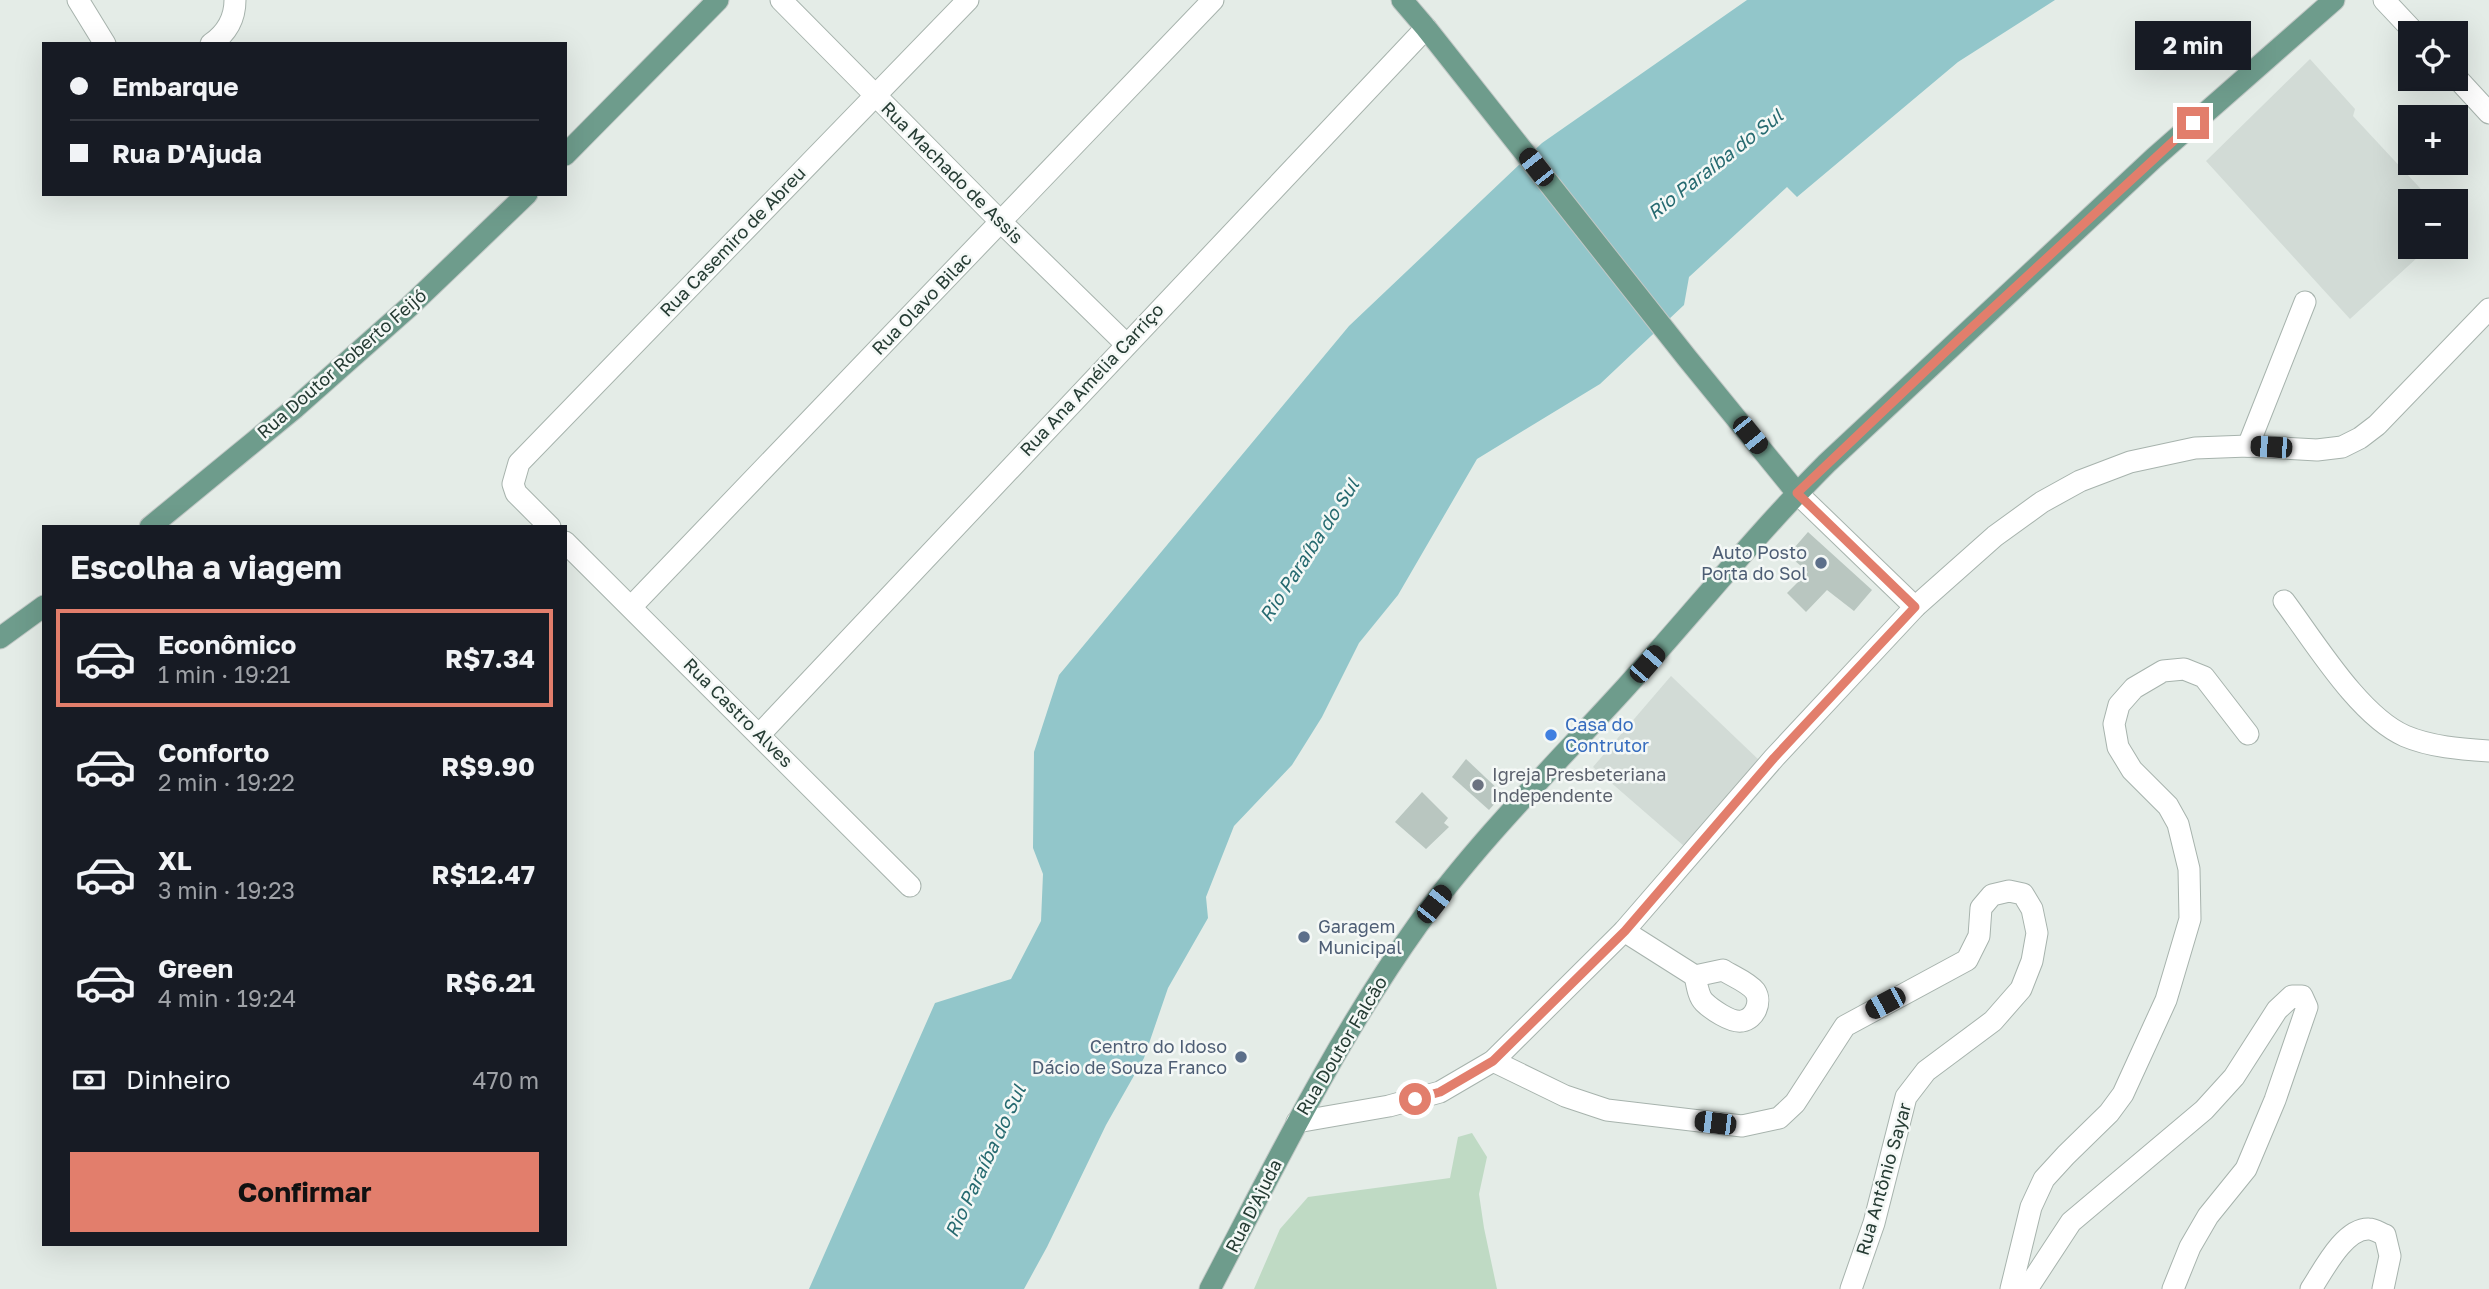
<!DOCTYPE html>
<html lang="pt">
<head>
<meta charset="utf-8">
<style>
	:root { --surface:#171b24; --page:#20242c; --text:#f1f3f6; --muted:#9ea1a6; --line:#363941; --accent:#e27e6c }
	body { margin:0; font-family:"Golos Text",sans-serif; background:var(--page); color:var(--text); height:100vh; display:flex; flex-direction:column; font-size:26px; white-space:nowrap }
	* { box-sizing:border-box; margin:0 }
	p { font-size:23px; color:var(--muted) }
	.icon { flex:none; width:38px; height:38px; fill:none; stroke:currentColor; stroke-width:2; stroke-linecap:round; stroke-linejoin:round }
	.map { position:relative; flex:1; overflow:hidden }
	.drawer { position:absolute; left:42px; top:525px; width:525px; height:721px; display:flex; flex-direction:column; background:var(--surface); border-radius:0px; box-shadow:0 7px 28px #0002 }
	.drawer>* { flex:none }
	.guide { position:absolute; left:42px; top:42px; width:525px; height:154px; border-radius:0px; box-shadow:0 7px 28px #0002; display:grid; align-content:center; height:154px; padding:0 28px; background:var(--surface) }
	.buttons { position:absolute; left:2398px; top:21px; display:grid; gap:14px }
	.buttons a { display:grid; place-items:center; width:70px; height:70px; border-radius:0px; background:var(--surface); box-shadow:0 7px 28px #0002; font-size:35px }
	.end { position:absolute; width:32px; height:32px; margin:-16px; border:9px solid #e27e6c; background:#fff; box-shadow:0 0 0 4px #fff }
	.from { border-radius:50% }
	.bubble { position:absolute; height:49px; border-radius:0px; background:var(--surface); box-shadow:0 7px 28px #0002; font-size:23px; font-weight:700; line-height:49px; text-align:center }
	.car { position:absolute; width:21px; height:42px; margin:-21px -10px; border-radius:9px; box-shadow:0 0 5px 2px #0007; background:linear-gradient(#222 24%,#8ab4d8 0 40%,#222 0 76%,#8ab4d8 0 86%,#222 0) }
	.guide b { display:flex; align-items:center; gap:24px; height:66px; font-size:26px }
	.guide b+b { border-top:2px solid var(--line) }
	.guide i { width:18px; height:18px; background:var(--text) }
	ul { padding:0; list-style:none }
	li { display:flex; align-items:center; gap:21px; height:98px; margin:0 14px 10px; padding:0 14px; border:4px solid transparent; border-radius:0px }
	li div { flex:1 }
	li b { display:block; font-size:26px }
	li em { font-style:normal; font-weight:700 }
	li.current { border-color:var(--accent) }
	li>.icon { width:63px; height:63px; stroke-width:1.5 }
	h2 { padding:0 28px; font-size:32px; line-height:84px }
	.pay { display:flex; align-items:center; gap:18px; height:77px; padding:0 28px; font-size:26px }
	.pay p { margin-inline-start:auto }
	.primary-button { display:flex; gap:14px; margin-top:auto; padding:14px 28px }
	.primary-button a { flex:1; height:80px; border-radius:0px; background:var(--accent); color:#111; font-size:28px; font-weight:700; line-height:80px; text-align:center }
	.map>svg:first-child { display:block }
	.built { fill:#d2dbd6 }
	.green { fill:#bfdac4 }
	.water { fill:#92c6ca }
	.building { fill:#b9c6c0 }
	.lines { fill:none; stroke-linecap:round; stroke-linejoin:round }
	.minor-casing { stroke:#a7b3ad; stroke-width:23 }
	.major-casing { stroke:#c2c8c6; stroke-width:23 }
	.minor { stroke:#fff; stroke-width:21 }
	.major { stroke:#6e9c8c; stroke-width:21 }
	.route { stroke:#e27e6c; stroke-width:9 }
	.service-dot { fill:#5c6f8a; stroke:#f4f8f6; stroke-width:2.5 }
	.shop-dot { fill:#3f7fe0; stroke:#f4f8f6; stroke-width:2.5 }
	.worship-dot { fill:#6b7280; stroke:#f4f8f6; stroke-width:2.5 }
	.labels { text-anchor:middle; stroke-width:5; stroke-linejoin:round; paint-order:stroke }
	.street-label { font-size:18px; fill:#253b33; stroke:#f4f8f6 }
	.service-label { font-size:18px; fill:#4e5e75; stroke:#f4f8f6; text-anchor:end }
	.shop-label { font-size:18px; fill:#366cbe; stroke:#f4f8f6; text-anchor:start }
	.worship-label { font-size:18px; fill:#5b616d; stroke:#f4f8f6; text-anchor:start }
	.water-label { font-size:19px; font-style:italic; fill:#266a70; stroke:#f4f8f6 }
</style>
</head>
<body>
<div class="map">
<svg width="2489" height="1289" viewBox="0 0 2489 1289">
	<rect width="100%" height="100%" fill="#e4ece7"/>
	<!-- built -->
	<g class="built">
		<path d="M2310 59 2355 109 2353 116 2432 201H2410V247H2429L2350 319 2206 161Z"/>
		<path d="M1671 676 1761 762 1684 846 1593 767Z"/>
	</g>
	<!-- green -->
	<path class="green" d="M1472 1133 1487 1157 1479 1194 1484 1228 1497 1289H1254L1280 1229 1308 1197 1450 1178 1458 1137Z"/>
	<!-- water -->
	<path class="water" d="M1747 0H2055L1958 62 1797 197 1787 187 1689 277 1684 305 1600 384 1477 459 1398 595 1359 643 1322 717 1292 765 1234 826 1206 897 1208 918 1168 988 1144 1058 1106 1125 1047 1247 1024 1289H809L935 1003 1011 979 1041 921 1043 874 1033 848 1034 752 1059 675 1349 326 1542 143Z"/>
	<!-- building -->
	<g class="building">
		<path d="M1808 532 1872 590 1854 611 1827 590 1806 612 1787 593 1808 572 1788 555Z"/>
		<path d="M1466 759 1503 794 1489 810 1452 777Z"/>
		<path d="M1422 792 1448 818 1444 823 1449 827 1426 849 1395 822Z"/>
	</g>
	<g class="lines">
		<defs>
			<g id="minor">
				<path d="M78 0 105 44"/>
				<path d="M781 0 1001 222 1126 344"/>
				<path d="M2384 0 2415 33"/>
				<path d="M211 44C227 33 235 19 235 0"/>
				<path d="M2455 76 2489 113"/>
				<path d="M2248 446 2305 302"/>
				<path d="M1797 493 1915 607"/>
				<path d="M550 527 516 493 513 484 519 463 968 0"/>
				<path d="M565 542 910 886"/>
				<path d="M2284 601C2314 641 2359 716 2405 736 2431 747 2460 749 2489 751"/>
				<path d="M631 607 1213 0"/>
				<path d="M760 734 1426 28"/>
				<path d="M1624 931 1695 976"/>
				<path d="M1723 970C1732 976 1748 982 1755 991 1762 1002 1755 1019 1742 1021 1731 1023 1711 1009 1704 1002 1698 996 1697 984 1695 976Z"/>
				<path d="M1493 1061 1565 1096 1607 1110 1742 1126 1779 1118 1795 1103 1845 1026 1967 960 1979 936 1981 908 1992 895 2009 891 2023 894 2032 909 2037 933 2032 961 2021 989 1993 1021 1926 1071 1906 1097 1874 1223 1851 1289"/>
				<path d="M1297 1122 1389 1106 1440 1092 1493 1061 1624 931 1774 758 1915 607 1995 536 2042 502 2080 481 2130 462 2195 448 2248 446 2317 450 2342 447 2360 438 2377 425 2489 309"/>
				<path d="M2011 1289 2031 1207 2044 1179 2066 1155 2109 1113 2123 1094 2166 1000 2190 919 2189 869 2178 824 2168 806 2132 770 2118 747 2114 724 2119 705 2134 688 2163 671 2184 669 2204 677 2248 734"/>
				<path d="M2027 1289 2071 1222 2204 1110 2234 1077 2277 1010 2292 996H2302L2307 1007 2275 1100 2246 1169 2208 1216 2190 1247 2173 1289"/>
				<path d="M2311 1289C2323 1271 2344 1228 2369 1229 2374 1229 2380 1233 2385 1235L2390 1256 2383 1289"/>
			</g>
			<g id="major">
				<path d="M1402 0 1426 28 1687 358 1797 493"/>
				<path d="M565 155 718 0"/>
				<path d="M150 527 295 408 409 307 527 194"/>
				<path d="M0 638 44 606"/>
				<path d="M1210 1289C1274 1167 1337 1038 1417 926 1477 842 1556 764 1626 687 1693 613 1756 534 1827 463L2154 158 2334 0"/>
			</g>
		</defs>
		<!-- minor casing -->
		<use href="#minor" class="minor-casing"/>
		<!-- major casing -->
		<use href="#major" class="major-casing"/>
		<!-- minor -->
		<use href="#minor" class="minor"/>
		<!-- major -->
		<use href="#major" class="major"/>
	</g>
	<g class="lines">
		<!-- route -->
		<path class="route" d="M1415 1099 1440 1092 1493 1061 1625 931 1774 758 1915 607 1797 493 1957 341 2193 123"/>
	</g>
	<!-- markers -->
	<g class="service-dot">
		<circle cx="1821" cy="563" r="7"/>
		<circle cx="1304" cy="937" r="7"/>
		<circle cx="1241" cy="1057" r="7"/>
	</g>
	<circle class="shop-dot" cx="1551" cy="735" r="7"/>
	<circle class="worship-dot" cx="1478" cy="785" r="7"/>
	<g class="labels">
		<!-- street labels -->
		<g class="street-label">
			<text transform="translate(952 173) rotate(45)" y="6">Rua Machado de Assis</text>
			<text transform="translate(733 242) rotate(-46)" y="6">Rua Casemiro de Abreu</text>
			<text transform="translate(922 304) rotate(-46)" y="6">Rua Olavo Bilac</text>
			<text transform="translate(342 364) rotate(-41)" y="6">Rua Doutor Roberto Feijó</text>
			<text transform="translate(1092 380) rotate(-47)" y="6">Rua Ana Amélia Carriço</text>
			<text transform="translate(738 713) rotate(45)" y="6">Rua Castro Alves</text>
			<text transform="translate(1342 1046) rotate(-59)" y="6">Rua Doutor Falcão</text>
			<text transform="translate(1884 1179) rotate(-74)" y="6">Rua Antônio Sayar</text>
			<text transform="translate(1254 1206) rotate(-63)" y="6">Rua D'Ajuda</text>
		</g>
		<!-- service labels -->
		<g class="service-label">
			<text x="1807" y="559">Auto Posto<tspan x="1807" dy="21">Porta do Sol</tspan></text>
			<text x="1318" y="933" text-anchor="start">Garagem<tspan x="1318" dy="21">Municipal</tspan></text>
			<text x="1227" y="1053">Centro do Idoso<tspan x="1227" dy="21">Dácio de Souza Franco</tspan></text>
		</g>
		<!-- shop labels -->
		<g class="shop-label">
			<text x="1565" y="731">Casa do<tspan x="1565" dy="21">Contrutor</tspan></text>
		</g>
		<!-- worship labels -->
		<g class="worship-label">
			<text x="1492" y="781">Igreja Presbeteriana<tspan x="1492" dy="21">Independente</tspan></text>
		</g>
		<!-- water labels -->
		<g class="water-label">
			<text transform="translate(1715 164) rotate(-38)" y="7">Rio Paraíba do Sul</text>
			<text transform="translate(1309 550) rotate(-57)" y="7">Rio Paraíba do Sul</text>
			<text transform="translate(985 1161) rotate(-65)" y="7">Rio Paraíba do Sul</text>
		</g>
	</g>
</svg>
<div class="buttons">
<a><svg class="icon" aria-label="locate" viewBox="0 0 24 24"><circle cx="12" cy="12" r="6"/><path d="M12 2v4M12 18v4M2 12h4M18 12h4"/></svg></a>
<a>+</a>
<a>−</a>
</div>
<i class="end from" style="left:1415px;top:1099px"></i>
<i class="end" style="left:2193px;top:123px"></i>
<div class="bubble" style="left:2135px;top:21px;width:116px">2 min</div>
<i class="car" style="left:1536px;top:167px;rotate:322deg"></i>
<i class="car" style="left:1750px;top:435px;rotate:141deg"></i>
<i class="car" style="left:2271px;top:447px;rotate:274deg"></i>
<i class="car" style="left:1647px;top:664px;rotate:41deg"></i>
<i class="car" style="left:1434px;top:904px;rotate:38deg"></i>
<i class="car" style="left:1885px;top:1003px;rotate:242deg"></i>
<i class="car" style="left:1715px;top:1123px;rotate:277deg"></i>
<div class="guide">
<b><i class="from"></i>Embarque</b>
<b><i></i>Rua D'Ajuda</b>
</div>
<section class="drawer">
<h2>Escolha a viagem</h2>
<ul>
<li class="current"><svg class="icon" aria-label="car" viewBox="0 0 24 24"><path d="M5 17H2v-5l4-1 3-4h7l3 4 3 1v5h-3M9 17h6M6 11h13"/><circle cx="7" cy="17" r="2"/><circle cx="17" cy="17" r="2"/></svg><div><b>Econômico</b><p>1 min · 19:21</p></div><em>R$7.34</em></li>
<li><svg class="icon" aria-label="car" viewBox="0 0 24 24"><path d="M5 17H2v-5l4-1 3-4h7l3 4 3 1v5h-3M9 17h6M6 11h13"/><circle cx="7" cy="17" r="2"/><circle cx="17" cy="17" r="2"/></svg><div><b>Conforto</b><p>2 min · 19:22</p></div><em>R$9.90</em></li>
<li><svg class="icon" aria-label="car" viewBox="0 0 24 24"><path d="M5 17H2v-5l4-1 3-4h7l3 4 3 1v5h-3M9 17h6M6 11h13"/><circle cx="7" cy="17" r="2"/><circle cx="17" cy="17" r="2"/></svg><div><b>XL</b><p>3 min · 19:23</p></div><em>R$12.47</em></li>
<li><svg class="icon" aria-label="car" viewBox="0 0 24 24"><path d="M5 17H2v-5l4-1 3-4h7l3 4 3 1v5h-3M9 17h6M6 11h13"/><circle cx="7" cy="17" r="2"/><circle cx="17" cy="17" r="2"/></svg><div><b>Green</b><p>4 min · 19:24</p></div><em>R$6.21</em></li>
</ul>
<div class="pay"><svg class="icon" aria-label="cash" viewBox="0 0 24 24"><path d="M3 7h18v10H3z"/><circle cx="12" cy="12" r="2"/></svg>Dinheiro<p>470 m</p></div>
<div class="primary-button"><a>Confirmar</a></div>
</section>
</div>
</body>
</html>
